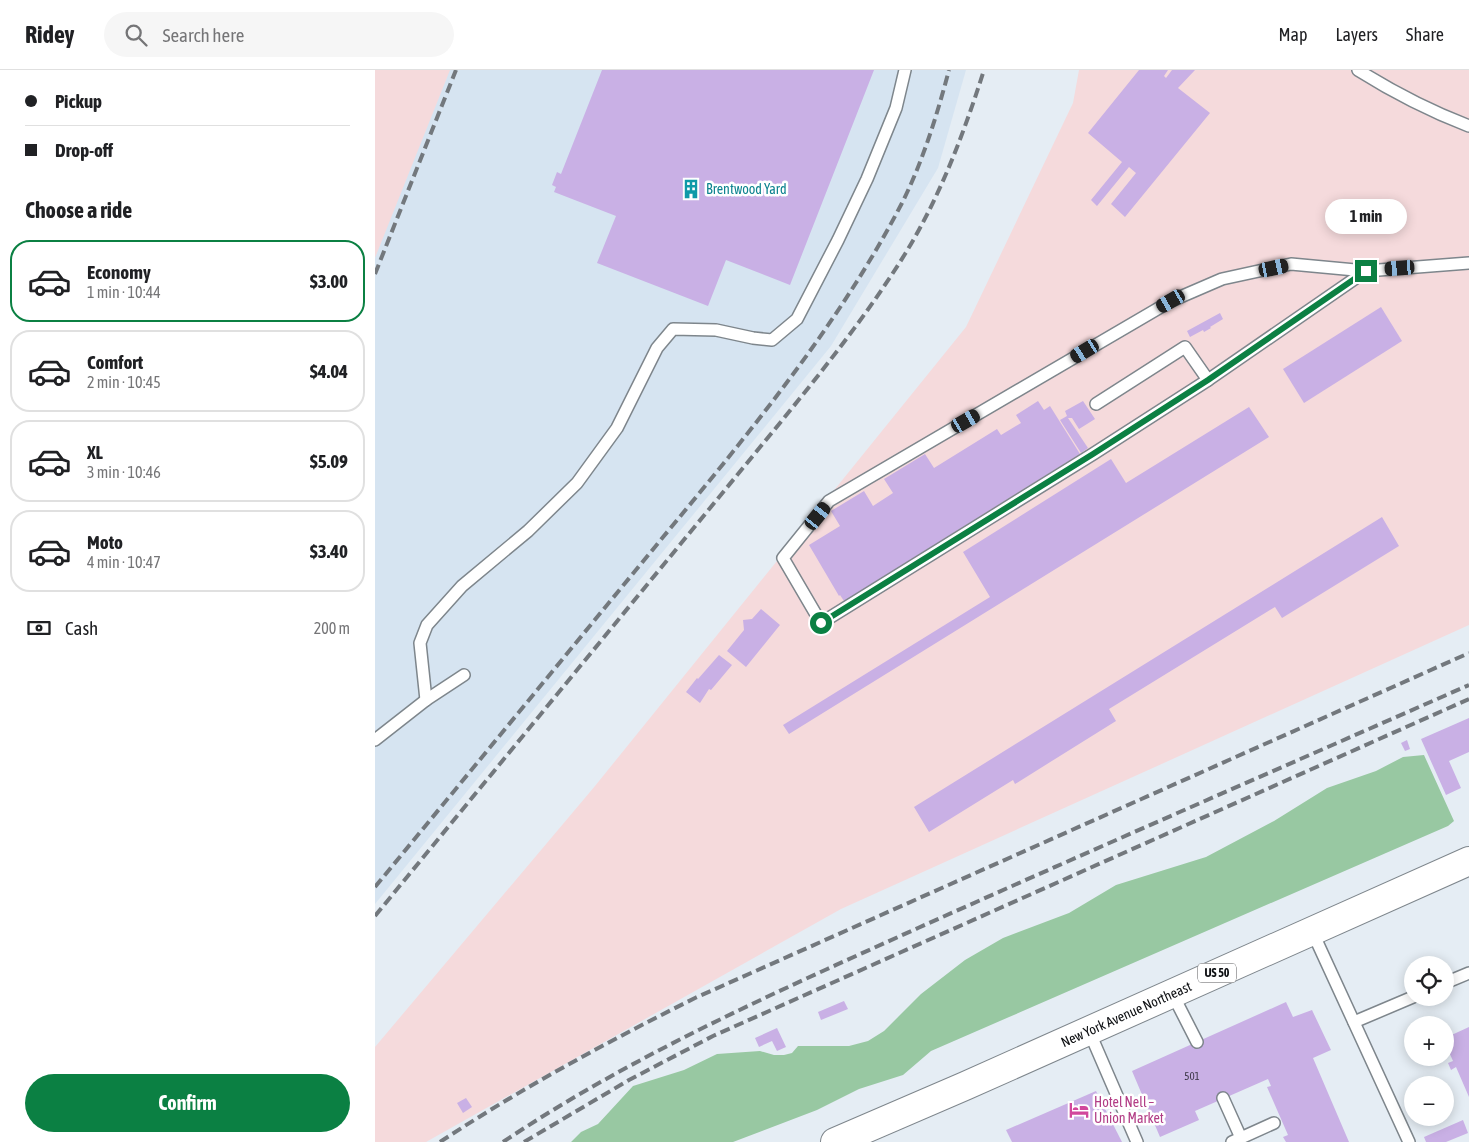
<!DOCTYPE html>
<html lang="en">
<head>
<meta charset="utf-8">
<style>
	:root { --surface:#fff; --page:#f6f6f6; --text:#202124; --muted:#757577; --line:#e0e0e0; --accent:#0b8043 }
	body { margin:0; font-family:"Asap Condensed",sans-serif; background:var(--page); color:var(--text); height:100vh; display:flex; flex-direction:column; font-size:19px; white-space:nowrap }
	* { box-sizing:border-box; margin:0 }
	p { font-size:16px; color:var(--muted) }
	.icon { flex:none; width:28px; height:28px; fill:none; stroke:currentColor; stroke-width:2; stroke-linecap:round; stroke-linejoin:round }
	.map { position:relative; flex:1; overflow:hidden }
	.side { display:flex; flex-direction:column; background:var(--surface); width:375px }
	.side>* { flex:none }
	.top-card { display:grid; align-content:center; height:110px; padding:0 25px; background:var(--surface) }
	.controls { position:absolute; left:1029px; top:886px; display:grid; gap:10px }
	.controls a { display:grid; place-items:center; width:50px; height:50px; border-radius:50%; background:var(--surface); box-shadow:0 2px 12px #0003; font-size:25px }
	.end { position:absolute; width:22px; height:22px; margin:-11px; border:6px solid #0b8043; background:#fff; box-shadow:0 0 0 2px #fff }
	.from { border-radius:50% }
	.bubble { position:absolute; height:35px; border-radius:18px; background:var(--surface); box-shadow:0 2px 12px #0003; font-size:16px; font-weight:700; line-height:35px; text-align:center }
	.car { position:absolute; width:15px; height:30px; margin:-15px -8px; border-radius:6px; box-shadow:0 0 4px 1px #0007; background:linear-gradient(#222 24%,#8ab4d8 0 40%,#222 0 76%,#8ab4d8 0 86%,#222 0) }
	.top-card b { display:flex; align-items:center; gap:18px; height:48px; font-size:19px }
	.top-card b+b { border-top:1px solid var(--line) }
	.top-card i { width:12px; height:12px; background:var(--text) }
	ul { padding:0; list-style:none }
	li { display:flex; align-items:center; gap:15px; height:82px; margin:0 10px 8px; padding:0 15px; border:2px solid var(--line); border-radius:20px }
	li div { flex:1 }
	li b { display:block; font-size:19px }
	li em { font-style:normal; font-weight:700 }
	li.on { border-color:var(--accent) }
	li>.icon { width:45px; height:45px; stroke-width:1.5 }
	h2 { padding:0 25px; font-size:22px; line-height:60px }
	.pay { display:flex; align-items:center; gap:12px; height:55px; padding:0 25px; font-size:19px }
	.pay p { margin-inline-start:auto }
	.cta { display:flex; gap:10px; margin-top:auto; padding:10px 25px }
	.cta a { flex:1; height:58px; border-radius:30px; background:var(--accent); color:#fff; font-size:20px; font-weight:700; line-height:58px; text-align:center }
	header { display:flex; align-items:center; gap:30px; box-sizing:border-box; height:70px; padding:0 25px; background:var(--surface); border-bottom:1px solid var(--line) }
	header strong { font-size:24px }
	nav { display:flex; gap:28px; margin-inline-start:auto; font-size:18px }
	.search { width:350px; height:45px; background:var(--page); display:flex; align-items:center; gap:12px; box-sizing:border-box; padding:0 18px; border-radius:28px; color:var(--muted); font-size:19px }
	main { display:flex; flex:1; min-height:0 }
	.map>svg:first-child { display:block }
	.industrial { fill:#f5dadc }
	.built { fill:#d6e4f1 }
	.green { fill:#98c8a2 }
	.building { fill:#c9b0e5 }
	.lines { fill:none; stroke-linecap:round; stroke-linejoin:round }
	.lane-casing { stroke:#7e868c; stroke-width:14 }
	.highway-casing { stroke:#7e868c; stroke-width:30 }
	.lane { stroke:#fff; stroke-width:11 }
	.highway { stroke:#fff; stroke-width:28 }
	.rail { stroke:#73787d; stroke-width:4; stroke-dasharray:10 5; stroke-linecap:butt }
	.route { stroke:#0b8043; stroke-width:6 }
	.labels { text-anchor:middle; stroke-width:5; stroke-linejoin:round; paint-order:stroke }
	.number-label { font-size:11px; fill:#3c3747 }
	.shield { fill:#fff; stroke:#565759; stroke-width:1 }
	.shield-label { font-size:12px; font-weight:bold; fill:#0d0f12 }
	.culture-label { font-size:14px; fill:#0d838f; stroke:#fff; text-anchor:start }
	.street-label { font-size:14px; fill:#0d0f12; stroke:#fff }
	.hotel-label { font-size:14px; fill:#b23c85; stroke:#fff; text-anchor:start }
</style>
</head>
<body>
<header>
<strong>Ridey</strong>
<div class="search"><svg class="icon" aria-label="search" viewBox="0 0 24 24"><circle cx="10" cy="10" r="6"/><path d="M15 15l6 6"/></svg>Search here</div>
<nav><a>Map</a><a>Layers</a><a>Share</a></nav>
</header>
<main>
<section class="side">
<div class="top-card">
<b><i class="from"></i>Pickup</b>
<b><i></i>Drop-off</b>
</div>
<h2>Choose a ride</h2>
<ul>
<li class="on"><svg class="icon" aria-label="car" viewBox="0 0 24 24"><path d="M5 17H2v-5l4-1 3-4h7l3 4 3 1v5h-3M9 17h6M6 11h13"/><circle cx="7" cy="17" r="2"/><circle cx="17" cy="17" r="2"/></svg><div><b>Economy</b><p>1 min · 10:44</p></div><em>$3.00</em></li>
<li><svg class="icon" aria-label="car" viewBox="0 0 24 24"><path d="M5 17H2v-5l4-1 3-4h7l3 4 3 1v5h-3M9 17h6M6 11h13"/><circle cx="7" cy="17" r="2"/><circle cx="17" cy="17" r="2"/></svg><div><b>Comfort</b><p>2 min · 10:45</p></div><em>$4.04</em></li>
<li><svg class="icon" aria-label="car" viewBox="0 0 24 24"><path d="M5 17H2v-5l4-1 3-4h7l3 4 3 1v5h-3M9 17h6M6 11h13"/><circle cx="7" cy="17" r="2"/><circle cx="17" cy="17" r="2"/></svg><div><b>XL</b><p>3 min · 10:46</p></div><em>$5.09</em></li>
<li><svg class="icon" aria-label="car" viewBox="0 0 24 24"><path d="M5 17H2v-5l4-1 3-4h7l3 4 3 1v5h-3M9 17h6M6 11h13"/><circle cx="7" cy="17" r="2"/><circle cx="17" cy="17" r="2"/></svg><div><b>Moto</b><p>4 min · 10:47</p></div><em>$3.40</em></li>
</ul>
<div class="pay"><svg class="icon" aria-label="cash" viewBox="0 0 24 24"><path d="M3 7h18v10H3z"/><circle cx="12" cy="12" r="2"/></svg>Cash<p>200 m</p></div>
<div class="cta"><a>Confirm</a></div>
</section>
<div class="map">
<svg width="1094" height="1072" viewBox="0 0 1094 1072">
	<rect width="100%" height="100%" fill="#e5edf4"/>
	<!-- industrial -->
	<g class="industrial">
		<path d="M0 0H76L0 189Z"/>
		<path d="M704 0H1094V555L466 839 51 1072H0V977L220 716 591 257 698 33Z"/>
	</g>
	<!-- built -->
	<path class="built" d="M75 0H591L563 98 456 276 0 834V188Z"/>
	<!-- green -->
	<path class="green" d="M1049 685 1079 751 1073 756 556 981 528 1005 484 1019 442 1040 358 1072H196L206 1062 223 1054 258 1016 309 1000 342 984 385 981 399 985H409L417 983 423 976H474L493 971 509 961 546 924 590 890 628 868 694 843 741 815 831 787 899 751 952 718 1001 701 1028 687Z"/>
	<!-- building -->
	<g class="building">
		<path d="M227 0H499L415 215 351 190 333 236 222 193 241 146 179 122 181 117 177 115 182 102 186 104Z"/>
		<path d="M764 0H793L789 6 791 8 797 0H820L803 18 835 43 750 147 736 134 761 103 754 97 722 136 716 130 747 92 713 63Z"/>
		<path d="M1006 237 1027 271 929 333 908 299Z"/>
		<path d="M845 243 848 249 835 257 836 258 829 262 828 260 815 267 812 261Z"/>
		<path d="M663 331 669 340 675 336 705 384 469 531 465 525 464 526 434 475 465 456 456 441 489 421 498 436 518 423 509 409 550 384 559 398 622 359 626 365 646 353 641 345Z"/>
		<path d="M708 331 720 349 704 359 697 348H693L713 378 706 383 685 350 692 346 690 341Z"/>
		<path d="M874 337 894 367 414 664 408 655 615 527 588 482 736 389 751 413Z"/>
		<path d="M1007 447 1024 476 907 548 900 537 734 639 741 651 640 714 638 710 554 762 539 737Z"/>
		<path d="M386 539 405 555 371 597 352 581 369 560 368 550 377 549Z"/>
		<path d="M344 585 357 595 336 620 334 619 325 633 311 622 322 608 323 609Z"/>
		<path d="M1094 648V682L1074 691 1086 718 1071 725 1046 669Z"/>
		<path d="M1032 670 1035 679 1030 681 1026 673Z"/>
		<path d="M469 931 473 939 446 950 443 942Z"/>
		<path d="M911 932 918 947 937 940 956 980 938 988 974 1072H911L908 1067 913 1065 892 1017 896 1016 893 1009 820 1041 824 1050 785 1067 757 1001Z"/>
		<path d="M1094 957V1027L1081 997 1076 1000 1073 993 1078 991 1070 973V968Z"/>
		<path d="M402 958 411 977 402 981 397 971 384 977 380 968Z"/>
		<path d="M721 1021 747 1072H637L631 1060Z"/>
		<path d="M91 1028 97 1037 88 1043 82 1033Z"/>
		<path d="M1088 1050 1093 1063 1071 1072H1051L1049 1067Z"/>
	</g>
	<g class="lines">
		<defs>
			<g id="lane">
				<path d="M983 0C1018 22 1055 41 1094 56"/>
				<path d="M991 201 833 310 718 384 446 553 408 488 454 431 796 231 847 209 916 194 991 201 1094 193"/>
				<path d="M721 334 810 277 833 310"/>
				<path d="M51 630 45 573 52 555 87 516 153 461 202 413 242 358 282 278 298 259 341 260 378 268 397 270 422 249 463 170 492 109 521 38 530 0"/>
				<path d="M0 670 51 630 89 605"/>
				<path d="M937 861 1034 1072"/>
				<path d="M1070 913 1094 903"/>
				<path d="M797 923 822 972"/>
				<path d="M979 952 1038 927"/>
				<path d="M714 961 762 1072"/>
				<path d="M848 1028 866 1068"/>
				<path d="M857 1072 899 1053"/>
			</g>
			<g id="highway">
				<path id="s1" d="M460 1072 590 1016 1094 791"/>
			</g>
		</defs>
		<!-- lane casing -->
		<use href="#lane" class="lane-casing"/>
		<!-- highway casing -->
		<use href="#highway" class="highway-casing"/>
		<!-- lane -->
		<use href="#lane" class="lane"/>
		<!-- highway -->
		<use href="#highway" class="highway"/>
		<!-- rail -->
		<g class="rail">
			<path d="M0 204 81 0"/>
			<path d="M0 817C90 708 180 598 270 489 363 376 459 264 527 133 548 91 562 45 574 0"/>
			<path d="M0 846 409 348C452 295 494 242 530 184 565 127 589 63 609 0"/>
			<path d="M65 1072C147 1018 232 972 320 928L1094 583"/>
			<path d="M128 1072C258 985 401 922 543 858 726 776 910 696 1094 615"/>
			<path d="M149 1072 254 1010 338 966 1094 629"/>
		</g>
	</g>
	<g class="lines">
		<!-- route -->
		<path class="route" d="M446 553 718 384 833 310 991 201"/>
	</g>
	<!-- icons -->
	<defs>
		<symbol id="building-bare" viewBox="-9 -9 18 18"><path d="M-4-6H4V6H1V3H-1V6H-4ZM-2.5-4.3h1.7v1.8h-1.7ZM.8-4.3h1.7v1.8H.8ZM-2.5-1h1.7V.8h-1.7ZM.8-1h1.7V.8H.8Z" fill="#0f9aa8" stroke="#fff" stroke-width="2.5" paint-order="stroke"/></symbol>
		<symbol id="hotel-bare" viewBox="-9 -9 18 18"><path d="M-6-4.5h1.5V1H6V5H4.5V3h-9V5H-6ZM-4 0a1.8 1.8 0 1 1 3.6 0ZM.5 0V-2.5h3Q6-2.5 6 0Z" fill="#d1479c" stroke="#fff" stroke-width="2.5" paint-order="stroke"/></symbol>
	</defs>
	<g fill-rule="evenodd">
		<use href="#building-bare" x="302" y="105" width="28" height="28"/>
		<use href="#hotel-bare" x="690" y="1026" width="28" height="28"/>
	</g>
	<g class="labels">
		<!-- number labels -->
		<g class="number-label">
			<text x="817" y="1010">501</text>
		</g>
		<!-- shield labels -->
		<rect class="shield" x="823" y="893.5" width="38" height="19" rx="4"/>
		<g class="shield-label">
			<text x="842" y="907">US 50</text>
		</g>
		<!-- culture labels -->
		<g class="culture-label">
			<text x="331" y="124">Brentwood Yard</text>
		</g>
		<!-- street labels -->
		<g class="street-label">
			<text dy="5" stroke="none"><textPath href="#s1" startOffset="318">New York Avenue Northeast</textPath></text>
		</g>
		<!-- hotel labels -->
		<g class="hotel-label">
			<text x="719" y="1037">Hotel Nell –<tspan x="719" dy="16">Union Market</tspan></text>
		</g>
	</g>
</svg>
<div class="controls">
<a><svg class="icon" aria-label="locate" viewBox="0 0 24 24"><circle cx="12" cy="12" r="6"/><path d="M12 2v4M12 18v4M2 12h4M18 12h4"/></svg></a>
<a>+</a>
<a>−</a>
</div>
<i class="end from" style="left:446px;top:553px"></i>
<i class="end" style="left:991px;top:201px"></i>
<div class="bubble" style="left:950px;top:129px;width:82px">1 min</div>
<i class="car" style="left:899px;top:198px;rotate:78deg"></i>
<i class="car" style="left:1025px;top:198px;rotate:266deg"></i>
<i class="car" style="left:796px;top:231px;rotate:240deg"></i>
<i class="car" style="left:710px;top:281px;rotate:239deg"></i>
<i class="car" style="left:591px;top:351px;rotate:60deg"></i>
<i class="car" style="left:443px;top:446px;rotate:39deg"></i>
</div>
</main>
</body>
</html>
